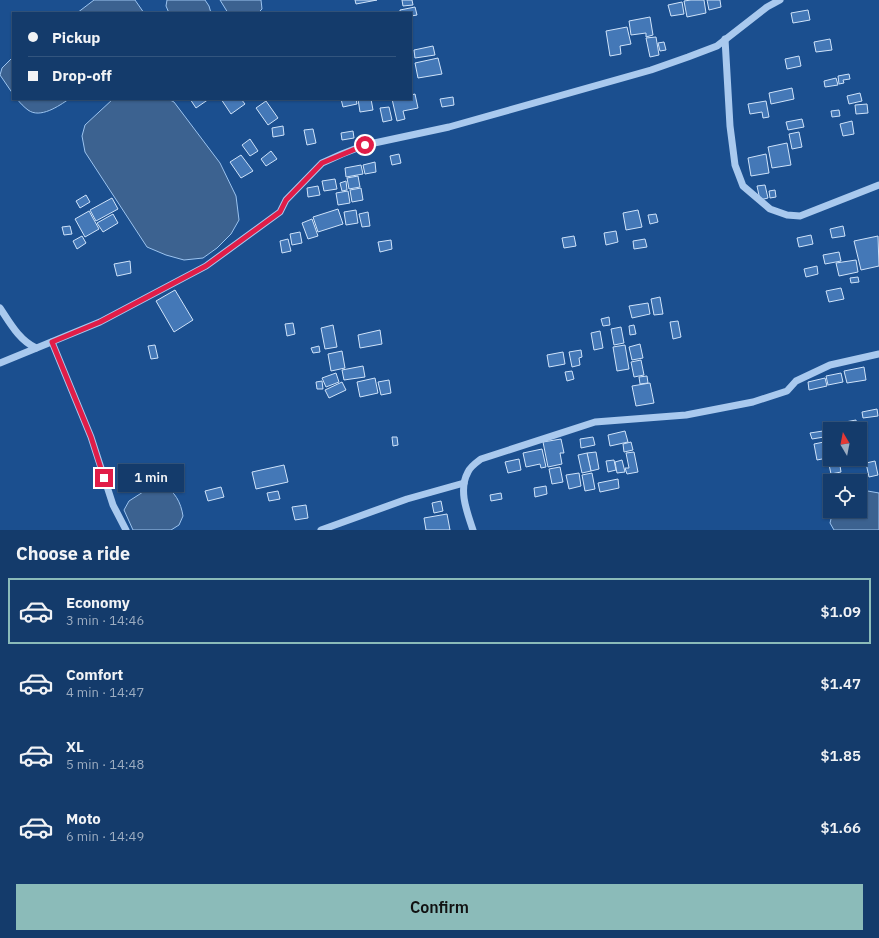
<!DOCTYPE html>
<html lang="en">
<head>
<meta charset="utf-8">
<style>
	:root { --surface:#143b6b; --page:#214673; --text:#f1f3f6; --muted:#9dadc1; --line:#33557e; --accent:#8bbbb9 }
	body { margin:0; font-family:"IBM Plex Sans",sans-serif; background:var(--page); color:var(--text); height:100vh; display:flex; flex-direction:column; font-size:15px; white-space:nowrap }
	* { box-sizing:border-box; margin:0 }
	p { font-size:13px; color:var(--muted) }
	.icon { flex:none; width:22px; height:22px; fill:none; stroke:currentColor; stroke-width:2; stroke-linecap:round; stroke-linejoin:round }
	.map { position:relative; height:530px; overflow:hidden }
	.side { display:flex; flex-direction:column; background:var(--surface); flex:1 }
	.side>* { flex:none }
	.hud { position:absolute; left:12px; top:12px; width:400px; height:88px; border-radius:0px; box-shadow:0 1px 3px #0004,0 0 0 1px var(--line); display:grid; align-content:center; height:88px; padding:0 16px; background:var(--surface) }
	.needle { width:26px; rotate:350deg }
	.buttons { position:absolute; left:823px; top:422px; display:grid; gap:8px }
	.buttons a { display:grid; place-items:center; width:44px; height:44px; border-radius:0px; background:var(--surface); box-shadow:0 1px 3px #0004,0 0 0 1px var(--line); font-size:20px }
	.end { position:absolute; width:18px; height:18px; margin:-9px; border:5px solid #e11d48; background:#fff; box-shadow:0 0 0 2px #fff }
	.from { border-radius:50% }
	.bubble { position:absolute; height:28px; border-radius:0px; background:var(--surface); box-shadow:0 1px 3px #0004,0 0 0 1px var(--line); font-size:13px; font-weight:600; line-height:28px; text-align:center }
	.hud b { display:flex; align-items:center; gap:14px; height:38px; font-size:15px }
	.hud b+b { border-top:1px solid var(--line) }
	.hud i { width:10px; height:10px; background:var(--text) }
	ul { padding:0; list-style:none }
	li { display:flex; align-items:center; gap:12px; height:66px; margin:0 8px 6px; padding:0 8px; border:2px solid transparent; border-radius:0px }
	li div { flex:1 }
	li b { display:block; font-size:15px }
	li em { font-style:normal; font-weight:600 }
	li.current { border-color:var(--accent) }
	li>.icon { width:36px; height:36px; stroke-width:1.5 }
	h2 { padding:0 16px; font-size:18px; line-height:48px }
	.button { display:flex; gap:8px; margin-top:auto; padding:8px 16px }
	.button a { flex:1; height:46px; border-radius:0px; background:var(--accent); color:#111; font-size:16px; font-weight:600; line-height:46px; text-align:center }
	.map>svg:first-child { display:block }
	.water { fill:#3c6290; stroke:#9cc4f0 }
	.building { fill:#4478b7; stroke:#cfe3fa }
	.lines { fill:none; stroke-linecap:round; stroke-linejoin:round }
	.minor { stroke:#a9c9ee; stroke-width:7 }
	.route { stroke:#e11d48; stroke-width:5 }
</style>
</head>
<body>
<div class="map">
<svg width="879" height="530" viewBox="0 0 879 530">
	<rect width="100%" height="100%" fill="#1b4f8f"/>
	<!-- water -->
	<g class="water">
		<path d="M94 0H135L144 13H77Z"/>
		<path d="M167 0H205L209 6 211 13H169L166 6Z"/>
		<path d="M220 0H261L262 9 258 13H228Z"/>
		<path d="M13 57V94L0 75 2 68Z"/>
		<path d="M17 99H69C59 106 40 119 28 110 24 107 20 103 17 99Z"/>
		<path d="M113 99H168L174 102 220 163 236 196 239 220 231 234 217 248 203 258 184 260 166 255 147 247 85 152 82 136 85 125Z"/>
		<path d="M162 486C175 490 181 503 183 516L179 525 171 530H133L124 510 129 501 143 492 155 487Z"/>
		<path d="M862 490 879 493V530H834L830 523 833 511H860V491Z"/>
	</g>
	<!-- building -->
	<g class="building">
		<path d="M355 0H377L356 4Z"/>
		<path d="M402 0H412L413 5 403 6Z"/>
		<path d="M691 0H704L706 13 687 17 684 1Z"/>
		<path d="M707 0H720L721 7 709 10Z"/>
		<path d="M682 2 684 14 671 16 668 5Z"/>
		<path d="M415 7 417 15 411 16V13H400V10Z"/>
		<path d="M808 10 810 20 793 23 791 13Z"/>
		<path d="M650 17 653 35 646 37V33L631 35 629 21Z"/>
		<path d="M627 27 631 44 620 46 621 54 610 56 606 31Z"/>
		<path d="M656 37 659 55 650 57 646 38Z"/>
		<path d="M830 39 832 50 816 52 814 42Z"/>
		<path d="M664 42 666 50 660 51 658 43Z"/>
		<path d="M433 46 435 55 415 58 414 50Z"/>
		<path d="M799 56 801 66 787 69 785 59Z"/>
		<path d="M438 58 442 74 418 78 415 63Z"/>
		<path d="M849 74 850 79 843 80 844 83 839 84 838 76Z"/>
		<path d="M836 78 838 85 825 87 824 81Z"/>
		<path d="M792 88 794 99 771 104 769 93Z"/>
		<path d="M860 93 862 101 849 104 847 96Z"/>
		<path d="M415 94 418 108 403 111 405 119 397 121 392 99H411V95Z"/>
		<path d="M453 97 454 105 442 107 440 99Z"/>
		<path d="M190 99H209L196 108Z"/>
		<path d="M221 99H241L245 104 231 114Z"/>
		<path d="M341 99H356L357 104 343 107Z"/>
		<path d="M358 99H371L373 110 360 112Z"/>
		<path d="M266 101 278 118 268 125 256 108Z"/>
		<path d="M766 101 769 117 763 118 762 112 750 114 748 104Z"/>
		<path d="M867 104 868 113 856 114 855 105Z"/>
		<path d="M389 107 392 120 383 122 380 108Z"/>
		<path d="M839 110 840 116 832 117 831 111Z"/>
		<path d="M802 119 804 127 788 130 786 122Z"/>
		<path d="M852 121 854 134 843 136 840 124Z"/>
		<path d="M283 126 284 135 273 137 272 128Z"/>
		<path d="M313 129 316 143 307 145 304 130Z"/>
		<path d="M353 131 354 138 342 140 341 133Z"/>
		<path d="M799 132 802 147 792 149 789 134Z"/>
		<path d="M250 139 258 151 250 156 242 145Z"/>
		<path d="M787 143 791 165 772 168 768 147Z"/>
		<path d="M271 151 277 159 266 166 261 159Z"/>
		<path d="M399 154 401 163 392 165 390 156Z"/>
		<path d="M766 154 769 173 751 176 748 158Z"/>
		<path d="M241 155 253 171 241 178 230 162Z"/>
		<path d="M375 162 376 172 365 174 363 165Z"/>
		<path d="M361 165 363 174 346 177 345 168Z"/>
		<path d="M358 176 360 187 349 189 347 178Z"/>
		<path d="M335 179 337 189 324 191 322 181Z"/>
		<path d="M346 181 347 190 342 191 340 183Z"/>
		<path d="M765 185 768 198 760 200 757 186Z"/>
		<path d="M318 186 320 195 308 197 307 188Z"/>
		<path d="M361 188 363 200 352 202 350 190Z"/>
		<path d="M775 190 776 197 770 198 769 191Z"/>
		<path d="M348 191 350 203 338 205 336 193Z"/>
		<path d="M86 195 90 202 80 208 76 201Z"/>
		<path d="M112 198 118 209 96 221 90 210Z"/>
		<path d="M338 209 343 224 318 232 313 217Z"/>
		<path d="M356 210 358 223 346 225 344 212Z"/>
		<path d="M638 210 642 227 626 230 623 213Z"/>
		<path d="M89 211 99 229 85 237 75 219Z"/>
		<path d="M368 212 370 226 362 227 359 214Z"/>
		<path d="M113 214 118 223 103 232 97 223Z"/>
		<path d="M656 214 658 222 650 224 648 215Z"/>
		<path d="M312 219 318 236 308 239 302 223Z"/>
		<path d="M70 226 72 234 64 235 62 227Z"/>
		<path d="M843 226 845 236 832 238 830 229Z"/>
		<path d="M616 231 618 242 606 245 604 233Z"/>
		<path d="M300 232 302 243 292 245 290 234Z"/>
		<path d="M811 235 813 244 799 247 797 238Z"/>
		<path d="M82 236 86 243 77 249 73 241Z"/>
		<path d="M574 236 576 246 564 248 562 238Z"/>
		<path d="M878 236 879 266 861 270 854 241Z"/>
		<path d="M288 239 291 251 282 253 280 241Z"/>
		<path d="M645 239 647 247 634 249 633 241Z"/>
		<path d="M391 240 392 249 380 252 378 242Z"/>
		<path d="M839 252 841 261 825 264 823 255Z"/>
		<path d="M856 260 858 272 839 276 836 263Z"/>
		<path d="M130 261 131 273 117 276 114 264Z"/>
		<path d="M817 266 818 274 806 277 804 269Z"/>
		<path d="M858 277 859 282 851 283 850 278Z"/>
		<path d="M841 288 844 299 829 302 826 291Z"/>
		<path d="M175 290 193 320 174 332 156 301Z"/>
		<path d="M660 297 663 314 654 315 651 299Z"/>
		<path d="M648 303 650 314 632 318 629 306Z"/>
		<path d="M609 317 610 325 603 326 601 319Z"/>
		<path d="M678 321 681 337 673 339 670 322Z"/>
		<path d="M293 323 295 334 287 336 285 324Z"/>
		<path d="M333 325 337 347 325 349 321 328Z"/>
		<path d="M634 325 636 334 630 335 629 326Z"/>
		<path d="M621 327 624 343 614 345 611 329Z"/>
		<path d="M380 330 382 344 360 348 358 335Z"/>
		<path d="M600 331 603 348 594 350 591 333Z"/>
		<path d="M640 344 643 358 632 360 629 347Z"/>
		<path d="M155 345 158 358 151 359 148 346Z"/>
		<path d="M625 345 629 369 617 371 613 347Z"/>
		<path d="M319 346 320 352 313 353 311 348Z"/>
		<path d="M581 350 582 357 579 358 580 365 572 367 569 352Z"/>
		<path d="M342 351 345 368 331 371 328 354Z"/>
		<path d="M563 352 565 364 549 367 547 355Z"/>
		<path d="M641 360 644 375 634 377 631 362Z"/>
		<path d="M363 366 365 377 344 380 342 370Z"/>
		<path d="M864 367 866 380 847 383 844 371Z"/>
		<path d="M572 371 574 379 567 381 565 372Z"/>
		<path d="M336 373 339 382 326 387 322 378Z"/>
		<path d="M841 373 843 382 828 385 826 376Z"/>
		<path d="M647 376 648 383 640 384 639 377Z"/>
		<path d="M375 378 378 393 360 397 357 382Z"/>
		<path d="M825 378 827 386 809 390 808 382Z"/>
		<path d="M389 380 391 393 381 395 378 382Z"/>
		<path d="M322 381 323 389H317L316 382Z"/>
		<path d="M342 382 346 390 329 398 325 390Z"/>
		<path d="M650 383 654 403 636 406 632 386Z"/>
		<path d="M877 409 878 416 863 418 862 412Z"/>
		<path d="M856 420 857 429H830L829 425Z"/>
		<path d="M625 431 628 442 610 446 608 435Z"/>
		<path d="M823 431 824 437 812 439 810 433Z"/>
		<path d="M392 437H397L398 445 393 446Z"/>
		<path d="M593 437 595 445 581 448 580 439Z"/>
		<path d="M561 439 564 453H560L562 464 548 467 543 442Z"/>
		<path d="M631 442 633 450 624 452 623 444Z"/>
		<path d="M824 442 827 458 817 460 814 444Z"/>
		<path d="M542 449 546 467 541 468 540 464 526 467 523 453Z"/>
		<path d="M596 452 599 469 591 471 587 453Z"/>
		<path d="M634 452 638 472 627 474 625 468H629L626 453Z"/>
		<path d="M587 453 591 471 582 473 578 455Z"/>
		<path d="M519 459 521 470 508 473 505 462Z"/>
		<path d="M839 459 841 472 831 474 828 460Z"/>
		<path d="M614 460 616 470 608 472 606 461Z"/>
		<path d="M622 460 625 472 617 473 615 462Z"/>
		<path d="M875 461 878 475 869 477 866 463Z"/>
		<path d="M284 465 288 482 256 489 252 472Z"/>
		<path d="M560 467 563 482 552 484 549 469Z"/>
		<path d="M579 473 581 486 569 489 566 475Z"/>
		<path d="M592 473 595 489 585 491 582 475Z"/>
		<path d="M618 479 619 488 600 492 598 483Z"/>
		<path d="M546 486 547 494 535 497 534 488Z"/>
		<path d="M221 487 224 497 208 501 205 491Z"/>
		<path d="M278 491 280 499 269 501 267 493Z"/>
		<path d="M501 493 502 499 491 501 490 495Z"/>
		<path d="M441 501 443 511 434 513 432 503Z"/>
		<path d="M306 505 308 518 295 520 292 507Z"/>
		<path d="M447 514 450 530H426L424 518Z"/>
	</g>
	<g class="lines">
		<!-- minor -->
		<g class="minor">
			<path d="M725 39 730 126 735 165 743 186 770 209 787 215 800 216 879 185"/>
			<path d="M0 308C10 323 19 340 36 348"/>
			<path d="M52 342 91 437 113 505 126 530"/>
			<path d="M0 363 100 322 206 266 280 212 286 200 322 163 342 154 365 145 449 127 651 70 688 57 717 46 767 7 780 0"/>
			<path d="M321 530 407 499 464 483"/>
			<path d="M473 530C467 512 458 490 468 472 470 467 477 462 481 459L595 422 686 415 753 402 787 391 796 381 830 365 879 354"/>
		</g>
	</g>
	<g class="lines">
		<!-- route -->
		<path class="route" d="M104 478 91 437 52 342 100 322 206 266 280 212 286 200 322 163 365 145"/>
	</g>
</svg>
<div class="buttons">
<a><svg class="needle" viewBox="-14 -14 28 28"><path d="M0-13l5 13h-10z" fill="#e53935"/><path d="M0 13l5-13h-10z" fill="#9dadc1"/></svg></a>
<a><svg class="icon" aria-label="locate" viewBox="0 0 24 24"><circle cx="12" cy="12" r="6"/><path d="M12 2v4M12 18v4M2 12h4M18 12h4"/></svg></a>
</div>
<i class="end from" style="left:365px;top:145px"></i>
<i class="end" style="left:104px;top:478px"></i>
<div class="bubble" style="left:118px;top:464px;width:66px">1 min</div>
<div class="hud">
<b><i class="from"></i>Pickup</b>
<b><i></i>Drop-off</b>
</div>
</div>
<section class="side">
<h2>Choose a ride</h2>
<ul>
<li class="current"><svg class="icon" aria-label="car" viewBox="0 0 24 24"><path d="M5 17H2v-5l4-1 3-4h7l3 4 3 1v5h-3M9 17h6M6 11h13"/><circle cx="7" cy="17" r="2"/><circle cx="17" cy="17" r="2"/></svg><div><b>Economy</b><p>3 min · 14:46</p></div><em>$1.09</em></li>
<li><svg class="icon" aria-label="car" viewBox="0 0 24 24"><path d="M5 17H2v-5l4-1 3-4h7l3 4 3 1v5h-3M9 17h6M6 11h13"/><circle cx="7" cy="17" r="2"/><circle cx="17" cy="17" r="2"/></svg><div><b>Comfort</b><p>4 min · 14:47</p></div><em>$1.47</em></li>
<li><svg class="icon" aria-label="car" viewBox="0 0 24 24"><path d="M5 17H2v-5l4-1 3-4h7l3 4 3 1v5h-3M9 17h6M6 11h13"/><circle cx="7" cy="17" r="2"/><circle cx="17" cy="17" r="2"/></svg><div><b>XL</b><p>5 min · 14:48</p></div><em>$1.85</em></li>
<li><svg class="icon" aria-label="car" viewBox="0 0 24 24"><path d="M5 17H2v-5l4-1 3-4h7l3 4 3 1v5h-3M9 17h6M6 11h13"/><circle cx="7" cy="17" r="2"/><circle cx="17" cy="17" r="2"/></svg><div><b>Moto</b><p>6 min · 14:49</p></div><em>$1.66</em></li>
</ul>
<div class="button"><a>Confirm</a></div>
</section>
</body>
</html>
